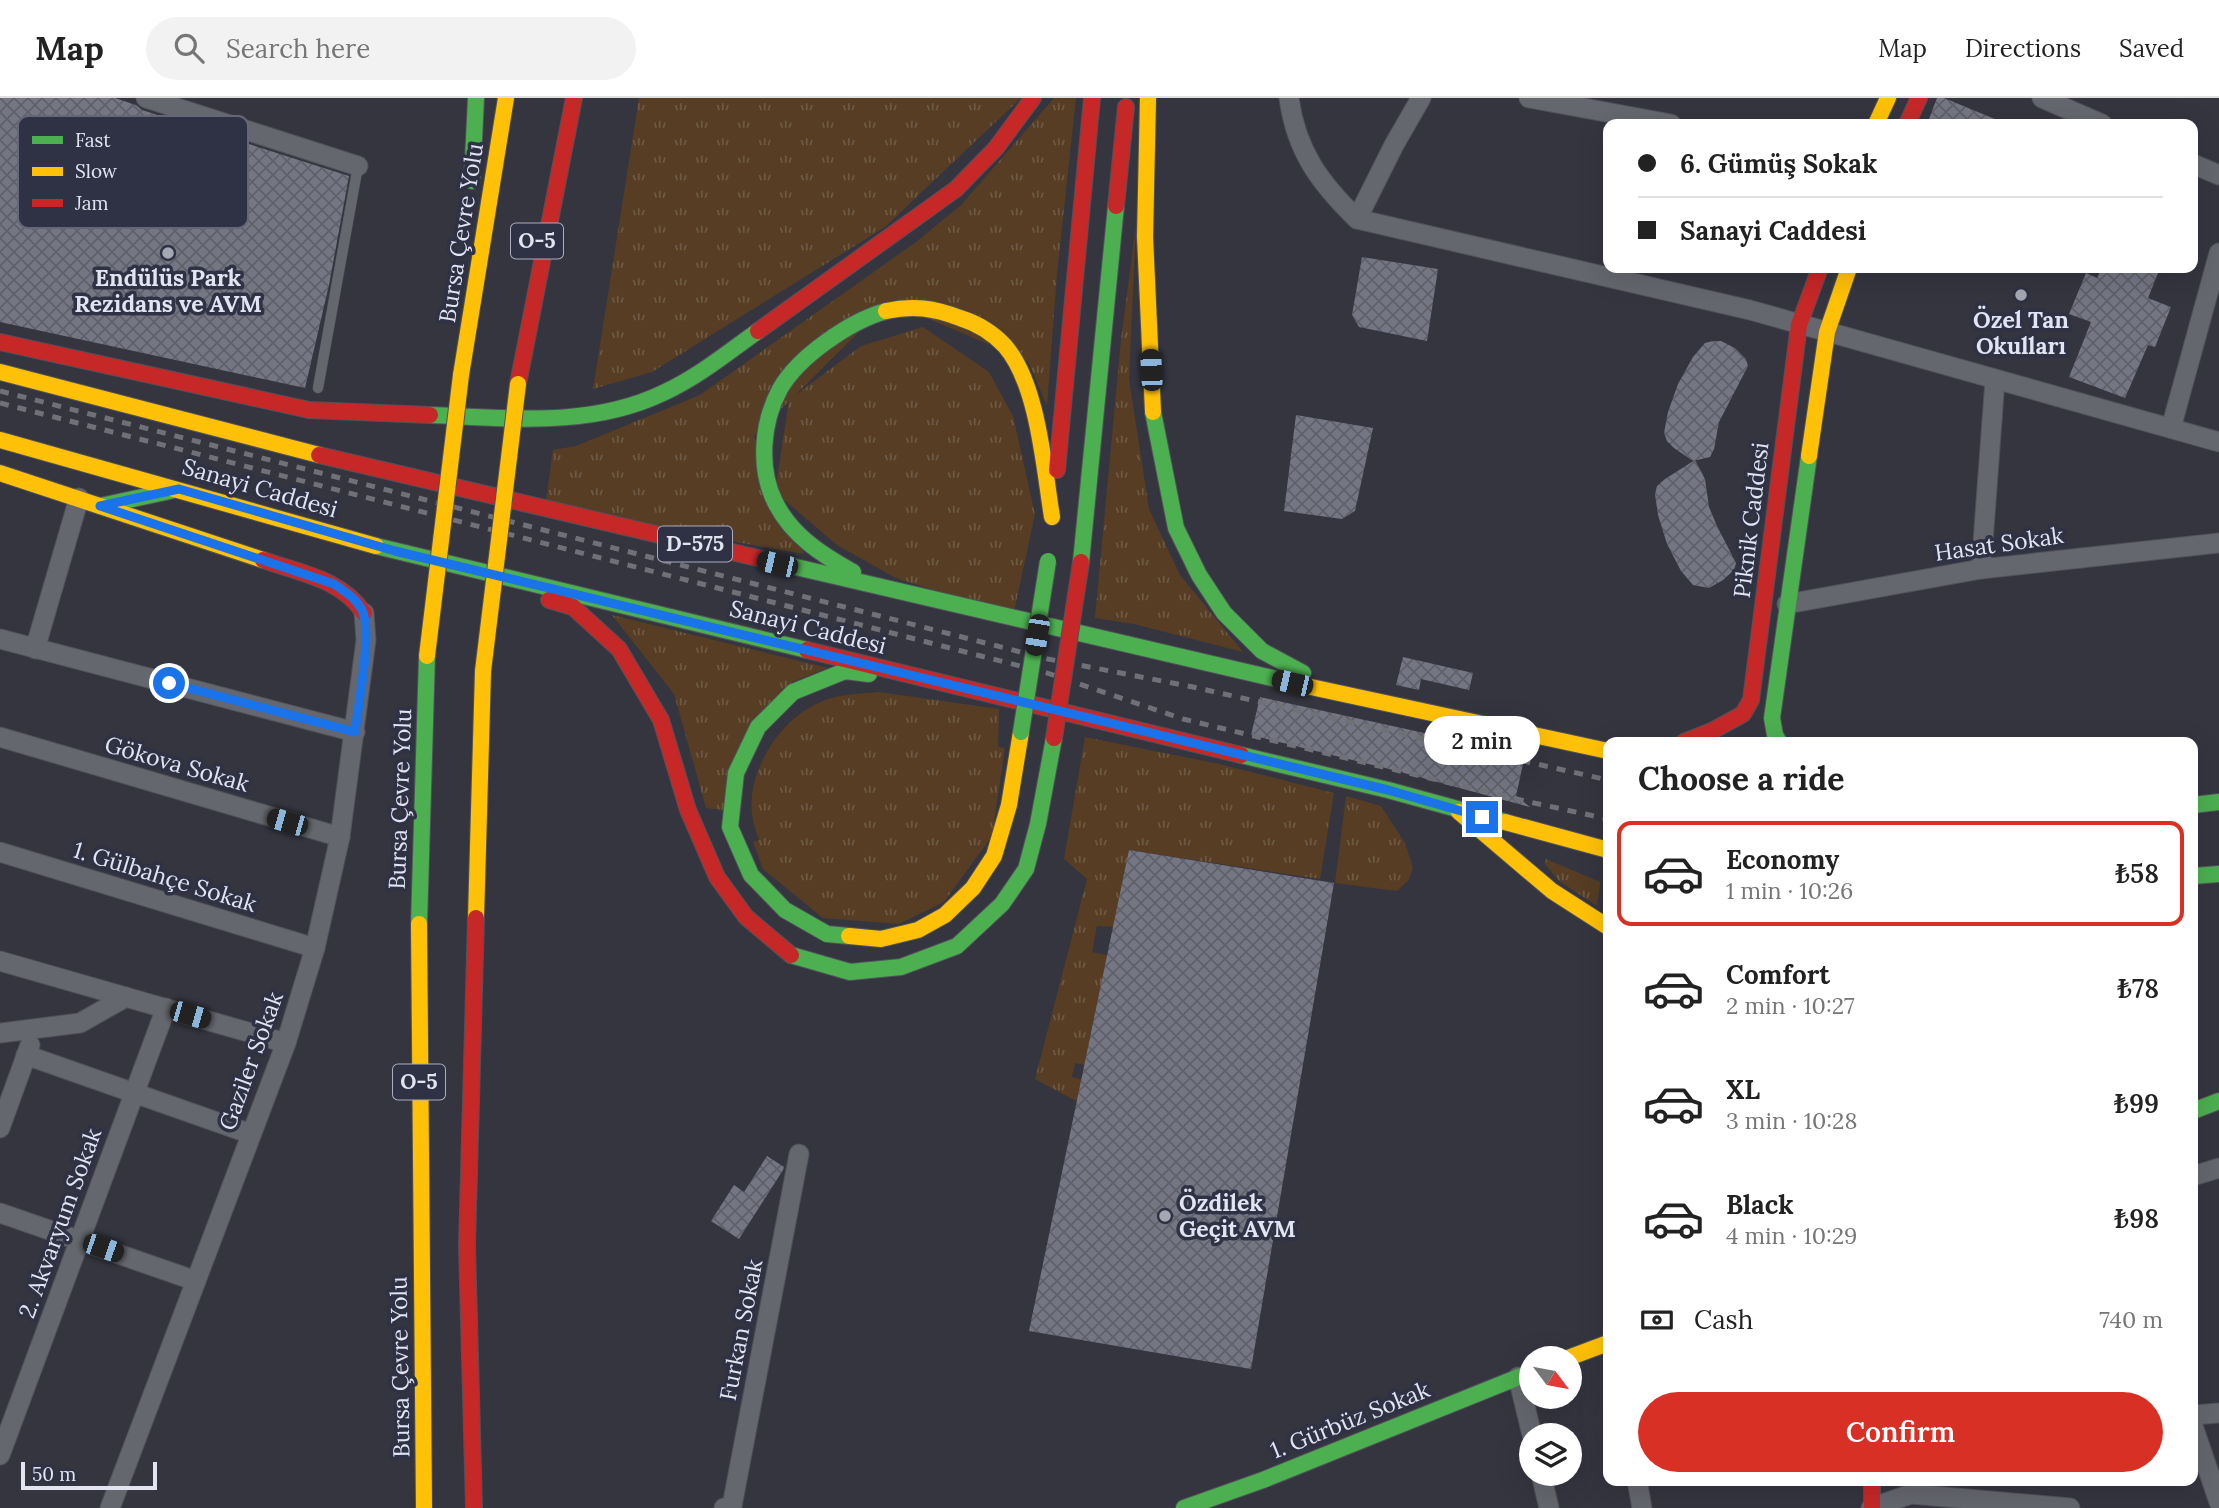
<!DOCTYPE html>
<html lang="en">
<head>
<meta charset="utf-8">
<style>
	:root { --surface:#fff; --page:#f2f2f2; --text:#222; --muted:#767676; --line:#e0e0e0; --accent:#d93025 }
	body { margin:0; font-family:Lora,serif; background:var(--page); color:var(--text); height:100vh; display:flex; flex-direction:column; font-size:26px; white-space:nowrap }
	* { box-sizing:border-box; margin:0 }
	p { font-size:23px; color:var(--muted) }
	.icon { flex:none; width:38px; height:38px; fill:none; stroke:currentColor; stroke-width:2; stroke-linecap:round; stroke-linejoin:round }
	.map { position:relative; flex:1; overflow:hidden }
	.panel { position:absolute; left:1603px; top:639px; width:595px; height:749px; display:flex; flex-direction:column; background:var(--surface); border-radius:14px; box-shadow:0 7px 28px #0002 }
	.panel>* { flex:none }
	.banner { position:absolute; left:1603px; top:21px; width:595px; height:154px; border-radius:14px; box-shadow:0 7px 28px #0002; display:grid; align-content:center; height:154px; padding:0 35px; background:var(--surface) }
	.needle { width:46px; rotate:122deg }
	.fabs { position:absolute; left:1519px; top:1248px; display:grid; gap:14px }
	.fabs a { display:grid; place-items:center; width:63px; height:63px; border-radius:50%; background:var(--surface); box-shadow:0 7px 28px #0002; font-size:35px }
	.scale { position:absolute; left:21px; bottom:18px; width:136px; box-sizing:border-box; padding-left:7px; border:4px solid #e2e4f1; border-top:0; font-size:19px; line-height:24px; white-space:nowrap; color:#e2e4f1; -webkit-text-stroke:5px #2f3144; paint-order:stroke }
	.end { position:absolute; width:32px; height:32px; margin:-16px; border:9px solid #1a73e8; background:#fff; box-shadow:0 0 0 4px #fff }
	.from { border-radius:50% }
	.bubble { position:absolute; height:49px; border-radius:24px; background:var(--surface); box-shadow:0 7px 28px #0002; font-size:23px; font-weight:600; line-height:49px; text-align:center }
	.car { position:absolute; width:21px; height:42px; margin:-21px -10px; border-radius:9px; box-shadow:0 0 5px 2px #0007; background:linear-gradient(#222 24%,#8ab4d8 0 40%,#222 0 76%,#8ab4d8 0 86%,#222 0) }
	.banner b { display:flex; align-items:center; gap:24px; height:66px; font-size:26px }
	.banner b+b { border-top:2px solid var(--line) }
	.banner i { width:18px; height:18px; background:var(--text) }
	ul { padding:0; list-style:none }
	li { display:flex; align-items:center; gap:21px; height:105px; margin:0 14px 10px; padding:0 21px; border:4px solid transparent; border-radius:14px }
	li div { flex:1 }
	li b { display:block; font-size:26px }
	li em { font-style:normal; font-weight:600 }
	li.selected { border-color:var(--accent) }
	li>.icon { width:63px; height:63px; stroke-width:1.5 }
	h2 { padding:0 35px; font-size:32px; line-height:84px }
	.pay { display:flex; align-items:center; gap:18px; height:77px; padding:0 35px; font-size:26px }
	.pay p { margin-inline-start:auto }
	.cta { display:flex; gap:14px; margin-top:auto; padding:14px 35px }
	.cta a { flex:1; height:80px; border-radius:42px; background:var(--accent); color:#fff; font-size:28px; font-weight:600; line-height:80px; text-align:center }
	header { display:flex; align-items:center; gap:42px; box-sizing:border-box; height:98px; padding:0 35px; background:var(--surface); border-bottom:2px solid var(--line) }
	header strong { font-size:33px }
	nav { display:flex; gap:38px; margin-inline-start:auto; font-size:24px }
	.search { width:490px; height:63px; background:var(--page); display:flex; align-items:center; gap:18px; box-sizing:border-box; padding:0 24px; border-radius:38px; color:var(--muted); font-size:26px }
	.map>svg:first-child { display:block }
	.grass { fill:url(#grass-tufts) }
	.building { fill:url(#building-cross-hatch) }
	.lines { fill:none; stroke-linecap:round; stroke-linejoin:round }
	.lane-casing { stroke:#50515a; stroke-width:11 }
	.street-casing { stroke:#50515a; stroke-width:21 }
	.fast-casing { stroke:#50515a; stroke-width:18 }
	.slow-casing { stroke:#50515a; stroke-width:18 }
	.jam-casing { stroke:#50515a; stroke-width:18 }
	.lane { stroke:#65676e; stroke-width:10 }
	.street { stroke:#65676e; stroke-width:19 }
	.fast { stroke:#4caf50; stroke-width:16 }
	.slow { stroke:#ffc107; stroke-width:16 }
	.jam { stroke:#c62828; stroke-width:16 }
	.rail { stroke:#707178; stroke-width:5; stroke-dasharray:9 9; stroke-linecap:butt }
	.fast-bridge-casing { stroke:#50515a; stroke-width:18; stroke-linecap:butt }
	.slow-bridge-casing { stroke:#50515a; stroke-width:18; stroke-linecap:butt }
	.jam-bridge-casing { stroke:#50515a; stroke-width:18; stroke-linecap:butt }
	.fast-bridge { stroke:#4caf50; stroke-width:16 }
	.slow-bridge { stroke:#ffc107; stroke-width:16 }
	.jam-bridge { stroke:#c62828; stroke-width:16 }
	.route { stroke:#1a73e8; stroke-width:9 }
	.poi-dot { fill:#a5a7b3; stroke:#2f3144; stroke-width:2.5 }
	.labels { text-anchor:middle; stroke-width:7; stroke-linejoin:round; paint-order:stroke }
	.shield { fill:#2f3144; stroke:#acaebd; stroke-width:2 }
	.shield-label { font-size:21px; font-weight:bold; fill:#e2e4f1 }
	.street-label { font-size:23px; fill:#e2e4f1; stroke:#2f3144 }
	.poi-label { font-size:23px; font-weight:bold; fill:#e2e4f1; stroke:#2f3144 }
	.key { fill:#2f3144; stroke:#656778; stroke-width:2 }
	.key-label { font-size:19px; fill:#e2e4f1 }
</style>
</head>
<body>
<header>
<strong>Map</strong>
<div class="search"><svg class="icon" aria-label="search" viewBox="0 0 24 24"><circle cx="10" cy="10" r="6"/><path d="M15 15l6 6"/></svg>Search here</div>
<nav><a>Map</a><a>Directions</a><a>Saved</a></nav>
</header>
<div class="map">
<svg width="2219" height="1410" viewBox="0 0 2219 1410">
	<defs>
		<pattern id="grass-tufts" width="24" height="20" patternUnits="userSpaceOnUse" patternTransform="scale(1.75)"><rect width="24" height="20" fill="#563d24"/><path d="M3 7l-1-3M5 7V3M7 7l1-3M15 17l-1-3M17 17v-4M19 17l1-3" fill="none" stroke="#6e5944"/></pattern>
		<pattern id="building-cross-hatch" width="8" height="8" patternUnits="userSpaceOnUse" patternTransform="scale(1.75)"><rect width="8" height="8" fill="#757684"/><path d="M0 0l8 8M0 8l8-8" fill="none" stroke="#5f6069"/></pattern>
	</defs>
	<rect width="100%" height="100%" fill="#34353f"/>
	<!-- grass -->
	<g class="grass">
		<path d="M639 0H1021L885 129 652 274 593 291Z"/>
		<path d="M1054 0H1076L1057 176 1047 308 1028 263 889 204 754 338 804 456 545 410 553 352 576 348 700 297 916 144 961 107Z"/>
		<path d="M1136 127 1129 281 1149 411 1180 477 1243 554 1134 526 1095 520 1121 242Z"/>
		<path d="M923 229 989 274 1013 318 1035 416 1013 518 896 480 837 447 775 394 789 302 861 248Z"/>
		<path d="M612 517 828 570 792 584 723 712 706 710 674 596Z"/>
		<path d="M879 594 999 611 998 649 1005 650 992 738 944 804 899 826 823 820 763 771 753 744 759 742C756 734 753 725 752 716 747 673 779 624 816 606 835 596 858 596 879 594Z"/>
		<path d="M1085 639 1219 666 1334 695 1320 781 1129 752 1115 829 1097 828 1092 854 1111 858 1091 968 1075 965 1072 979 1089 984 1076 1003 1035 981 1087 781 1064 761Z"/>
		<path d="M1346 698 1381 708 1405 745 1413 770 1408 783 1397 793 1335 785Z"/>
		<path d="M1546 761 1600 784 1597 808 1559 783 1545 766Z"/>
	</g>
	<!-- building -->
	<g class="building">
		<path d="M0 0H115L136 7 142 12 349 78 329 187 305 290 0 224Z"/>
		<path d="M1937 0H1944L2007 26H1927Z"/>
		<path d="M1362 159 1438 171 1427 243 1359 229 1352 217Z"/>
		<path d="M2102 170H2160L2148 200 2171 209 2155 249 2148 247 2125 300 2069 279 2091 224 2069 216 2086 175 2097 180Z"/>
		<path d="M1713 243H1721L1735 250 1746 261 1748 268 1719 324 1714 351 1710 359 1693 363 1674 350 1667 343 1664 335 1668 314 1678 286 1693 259 1705 245Z"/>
		<path d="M1296 317 1373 330 1355 413 1342 421 1284 413Z"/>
		<path d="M1695 362 1705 381 1709 409 1717 428 1736 465 1734 472 1723 482 1709 490 1693 487 1681 473 1667 446 1658 417 1655 396 1657 388 1665 381Z"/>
		<path d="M1403 559 1473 575 1469 592 1421 581 1419 592 1396 587Z"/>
		<path d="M1260 599 1525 657 1516 698 1530 709 1393 672 1251 637Z"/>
		<path d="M1129 752 1334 785 1251 1271 1029 1233Z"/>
		<path d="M767 1058 784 1069 783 1072 739 1141 711 1123 734 1087 744 1094Z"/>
	</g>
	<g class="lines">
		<defs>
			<path id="lane" d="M318 290 358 68"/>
			<g id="street">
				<path d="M146 0 358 68"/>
				<path d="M1289 0C1296 53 1320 85 1357 121L1750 212 2219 344"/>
				<path d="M1529 0 1671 26"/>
				<path d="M2042 0 2102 26"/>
				<path d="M2193 66 2219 77"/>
				<path d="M1357 121 1394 47 1421 0"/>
				<path d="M2171 330 2219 155"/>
				<path d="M1981 471 1995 282"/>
				<path d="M1787 506 1981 471 2219 445"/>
				<path d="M0 541 355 634"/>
				<path d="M35 551 79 400"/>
				<path d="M0 639 340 739"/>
				<path d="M0 754 315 850"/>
				<path d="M0 863 286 945"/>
				<path d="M0 935 80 925 126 899"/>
				<path d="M26 957 251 1036"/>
				<path d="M0 1030 30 947"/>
				<path d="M2193 1078 2219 1070"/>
				<path d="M0 1115 196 1183"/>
				<path d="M1518 1279 1532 1337"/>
				<path d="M2193 1317 2219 1315"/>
				<path d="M2193 1328 2219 1404"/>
				<path d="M0 1357 166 910"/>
				<path d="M1541 1376 1549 1410"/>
				<path d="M1637 1382 1642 1410"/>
				<path d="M110 1410 286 945 315 850 340 739 366 542 364 515"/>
				<path d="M724 1410 732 1408 799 1056"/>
				<path d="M1871 1410 1911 1396 2070 1410"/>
			</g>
			<g id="fast">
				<path d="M472 83 476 0"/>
				<path d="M1153 314 1176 430 1199 477 1224 515 1262 553 1303 575"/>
				<path d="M430 317C509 320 590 330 663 295 698 279 727 255 758 233"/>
				<path d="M100 408 170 393"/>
				<path d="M376 448 807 552"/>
				<path d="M1081 464 1116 108"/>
				<path d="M783 466 1311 589"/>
				<path d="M853 474C822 457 791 437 775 404 758 370 762 324 780 291 798 259 850 223 886 213"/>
				<path d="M1779 644 1775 637 1772 620 1809 358"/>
				<path d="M1241 657 1388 692 1505 724"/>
				<path d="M2193 707 2219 704"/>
				<path d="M2193 778 2219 776"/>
				<path d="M419 826 427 558"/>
				<path d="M849 838 827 836 785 812 751 777 730 729 736 675 758 629 793 594 845 573 869 576"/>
				<path d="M791 857 850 874 901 869 957 848 1002 806 1026 771 1038 726 1054 640"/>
				<path d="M2193 1013 2219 1003"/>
				<path d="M1184 1410 1263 1382 1531 1274"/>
			</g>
			<g id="slow">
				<path d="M1148 0 1145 139 1153 314"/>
				<path d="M1876 26 1888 0"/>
				<path d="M886 213C913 207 934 210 960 220 976 225 993 235 1005 248 1038 286 1044 370 1052 419"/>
				<path d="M0 274 319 357"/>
				<path d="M461 277 506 0"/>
				<path d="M0 342 376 448"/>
				<path d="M1809 358 1827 234 1849 170"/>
				<path d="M0 375 263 462"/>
				<path d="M1311 589 1608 653"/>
				<path d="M1459 714 1552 793 1608 829"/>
				<path d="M1505 724 1608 752"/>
				<path d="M476 820 483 573"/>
				<path d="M419 826 424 1410"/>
				<path d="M849 838 881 841 918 832 945 817 973 790 994 758 1009 707 1021 634"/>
				<path d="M1568 1260 1608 1245"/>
			</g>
			<g id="jam">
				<path d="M1907 26 1919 0"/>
				<path d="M1116 108 1126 9"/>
				<path d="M758 233 956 91 996 50 1033 0"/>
				<path d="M0 244 309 312 430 317"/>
				<path d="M518 286 574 0"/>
				<path d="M319 357 783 466"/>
				<path d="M1057 372 1092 0"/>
				<path d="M263 462C301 475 341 481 364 515"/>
				<path d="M549 502 573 509 619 551 661 622 688 712 717 779 746 819 791 857"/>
				<path d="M807 552 1241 657"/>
				<path d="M1684 644 1712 633 1743 616 1751 602 1799 227 1820 170"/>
				<path d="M1872 1382V1410"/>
				<path d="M474 1410 467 1147 476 820"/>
			</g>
		</defs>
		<!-- lane casing -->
		<use href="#lane" class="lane-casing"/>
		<!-- street casing -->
		<use href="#street" class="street-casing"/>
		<!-- fast casing -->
		<use href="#fast" class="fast-casing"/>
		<!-- slow casing -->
		<use href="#slow" class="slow-casing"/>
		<!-- jam casing -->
		<use href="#jam" class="jam-casing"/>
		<!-- lane -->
		<use href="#lane" class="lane"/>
		<!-- street -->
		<use href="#street" class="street"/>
		<!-- fast -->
		<use href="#fast" class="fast"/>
		<!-- slow -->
		<use href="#slow" class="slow"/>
		<!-- jam -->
		<use href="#jam" class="jam"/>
		<!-- rail -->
		<g class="rail">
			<path d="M0 293 1048 561 1193 589 1608 682"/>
			<path d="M0 305 1047 575 1183 621 1525 703 1608 721"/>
		</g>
		<defs>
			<path id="fast-bridge" d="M1021 634 1048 463"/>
			<g id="slow-bridge">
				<path d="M427 558 461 277"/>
				<path d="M483 573 518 286"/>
			</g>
			<path id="jam-bridge" d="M1054 640 1081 464"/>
		</defs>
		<!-- fast-bridge casing -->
		<use href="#fast-bridge" class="fast-bridge-casing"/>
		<!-- slow-bridge casing -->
		<use href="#slow-bridge" class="slow-bridge-casing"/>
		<!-- jam-bridge casing -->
		<use href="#jam-bridge" class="jam-bridge-casing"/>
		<!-- fast-bridge -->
		<use href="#fast-bridge" class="fast-bridge"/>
		<!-- slow-bridge -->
		<use href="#slow-bridge" class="slow-bridge"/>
		<!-- jam-bridge -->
		<use href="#jam-bridge" class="jam-bridge"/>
	</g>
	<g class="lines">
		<!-- route -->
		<path class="route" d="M169 585 355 634C358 608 373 533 362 512 356 500 345 494 334 486L100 408 179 391 395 453 1388 692 1482 719"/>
	</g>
	<!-- markers -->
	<g class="poi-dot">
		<circle cx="168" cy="155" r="7"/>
		<circle cx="2021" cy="197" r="7"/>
		<circle cx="1165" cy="1118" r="7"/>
	</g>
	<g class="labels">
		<!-- shield labels -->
		<g class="shield">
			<rect x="511" y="125.5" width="52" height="35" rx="5"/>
			<rect x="658" y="428.5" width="74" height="35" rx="5"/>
			<rect x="393" y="966.5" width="52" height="35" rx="5"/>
		</g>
		<g class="shield-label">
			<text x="537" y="150">O-5</text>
			<text x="695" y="453">D-575</text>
			<text x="419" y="991">O-5</text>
		</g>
		<!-- street labels -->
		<g class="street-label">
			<text transform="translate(461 135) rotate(-81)" y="8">Bursa Çevre Yolu</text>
			<text transform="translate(260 390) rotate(16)" y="8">Sanayi Caddesi</text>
			<text transform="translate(1751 422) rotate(-83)" y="8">Piknik Caddesi</text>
			<text transform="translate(1999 446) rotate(-8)" y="8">Hasat Sokak</text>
			<text transform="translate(808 529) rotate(14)" y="8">Sanayi Caddesi</text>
			<text transform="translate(177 666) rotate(16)" y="8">Gökova Sokak</text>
			<text transform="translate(400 701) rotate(-88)" y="8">Bursa Çevre Yolu</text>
			<text transform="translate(165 779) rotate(17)" y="8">1. Gülbahçe Sokak</text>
			<text transform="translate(251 963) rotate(-70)" y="8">Gaziler Sokak</text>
			<text transform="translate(60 1125) rotate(-70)" y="8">2. Akvaryum Sokak</text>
			<text transform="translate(741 1232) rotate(-79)" y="8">Furkan Sokak</text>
			<text transform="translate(400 1269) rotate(-91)" y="8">Bursa Çevre Yolu</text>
			<text transform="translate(1350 1322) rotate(-22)" y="8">1. Gürbüz Sokak</text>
		</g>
		<!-- poi labels -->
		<g class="poi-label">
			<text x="168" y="188">Endülüs Park<tspan x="168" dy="26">Rezidans ve AVM</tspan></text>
			<text x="2021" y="230">Özel Tan<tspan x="2021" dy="26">Okulları</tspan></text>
			<text x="1179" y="1113" text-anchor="start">Özdilek<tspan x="1179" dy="26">Geçit AVM</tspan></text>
		</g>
	</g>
	<!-- legend -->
	<rect x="18" y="18" width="230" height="112" rx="10" class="key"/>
	<rect x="32" y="38" width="31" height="8" fill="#4caf50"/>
	<rect x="32" y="69" width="31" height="9" fill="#ffc107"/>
	<rect x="32" y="101" width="31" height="8" fill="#c62828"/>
	<g class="key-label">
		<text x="75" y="49">Fast</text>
		<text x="75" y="80">Slow</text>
		<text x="75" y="112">Jam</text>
	</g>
</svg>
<div class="fabs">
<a><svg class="needle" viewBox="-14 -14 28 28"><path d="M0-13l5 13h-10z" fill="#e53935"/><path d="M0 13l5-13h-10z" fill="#767676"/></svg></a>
<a><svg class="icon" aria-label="layers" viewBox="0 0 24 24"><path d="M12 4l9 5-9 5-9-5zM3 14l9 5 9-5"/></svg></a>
</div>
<div class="scale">50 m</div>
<i class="end from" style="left:169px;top:585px"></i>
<i class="end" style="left:1482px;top:719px"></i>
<div class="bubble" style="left:1424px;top:618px;width:116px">2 min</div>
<i class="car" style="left:1151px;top:272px;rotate:357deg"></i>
<i class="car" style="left:777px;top:466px;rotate:283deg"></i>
<i class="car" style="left:1037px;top:537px;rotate:189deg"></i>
<i class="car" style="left:1292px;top:585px;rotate:283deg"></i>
<i class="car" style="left:287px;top:724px;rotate:286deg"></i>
<i class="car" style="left:190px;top:917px;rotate:106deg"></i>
<i class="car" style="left:103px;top:1150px;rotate:109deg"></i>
<div class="banner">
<b><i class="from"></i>6. Gümüş Sokak</b>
<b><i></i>Sanayi Caddesi</b>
</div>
<section class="panel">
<h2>Choose a ride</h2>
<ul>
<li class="selected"><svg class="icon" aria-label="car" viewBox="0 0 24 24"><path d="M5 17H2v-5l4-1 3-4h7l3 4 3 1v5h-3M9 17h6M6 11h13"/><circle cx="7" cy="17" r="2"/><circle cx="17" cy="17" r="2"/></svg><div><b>Economy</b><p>1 min · 10:26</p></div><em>₺58</em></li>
<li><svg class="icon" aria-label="car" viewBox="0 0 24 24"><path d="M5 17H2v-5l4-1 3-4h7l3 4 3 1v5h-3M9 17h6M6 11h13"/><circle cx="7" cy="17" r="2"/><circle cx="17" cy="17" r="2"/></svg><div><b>Comfort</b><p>2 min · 10:27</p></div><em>₺78</em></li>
<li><svg class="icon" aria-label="car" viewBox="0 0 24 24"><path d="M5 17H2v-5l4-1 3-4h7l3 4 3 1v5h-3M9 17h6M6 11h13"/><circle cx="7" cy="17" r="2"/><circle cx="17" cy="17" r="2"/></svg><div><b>XL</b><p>3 min · 10:28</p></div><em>₺99</em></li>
<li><svg class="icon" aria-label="car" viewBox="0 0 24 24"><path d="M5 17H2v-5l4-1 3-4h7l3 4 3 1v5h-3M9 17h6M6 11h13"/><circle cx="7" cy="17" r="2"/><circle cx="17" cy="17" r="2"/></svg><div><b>Black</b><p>4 min · 10:29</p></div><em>₺98</em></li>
</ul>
<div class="pay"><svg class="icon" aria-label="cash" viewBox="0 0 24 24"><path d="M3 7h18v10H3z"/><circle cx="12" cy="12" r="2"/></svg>Cash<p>740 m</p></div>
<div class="cta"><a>Confirm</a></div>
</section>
</div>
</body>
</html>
